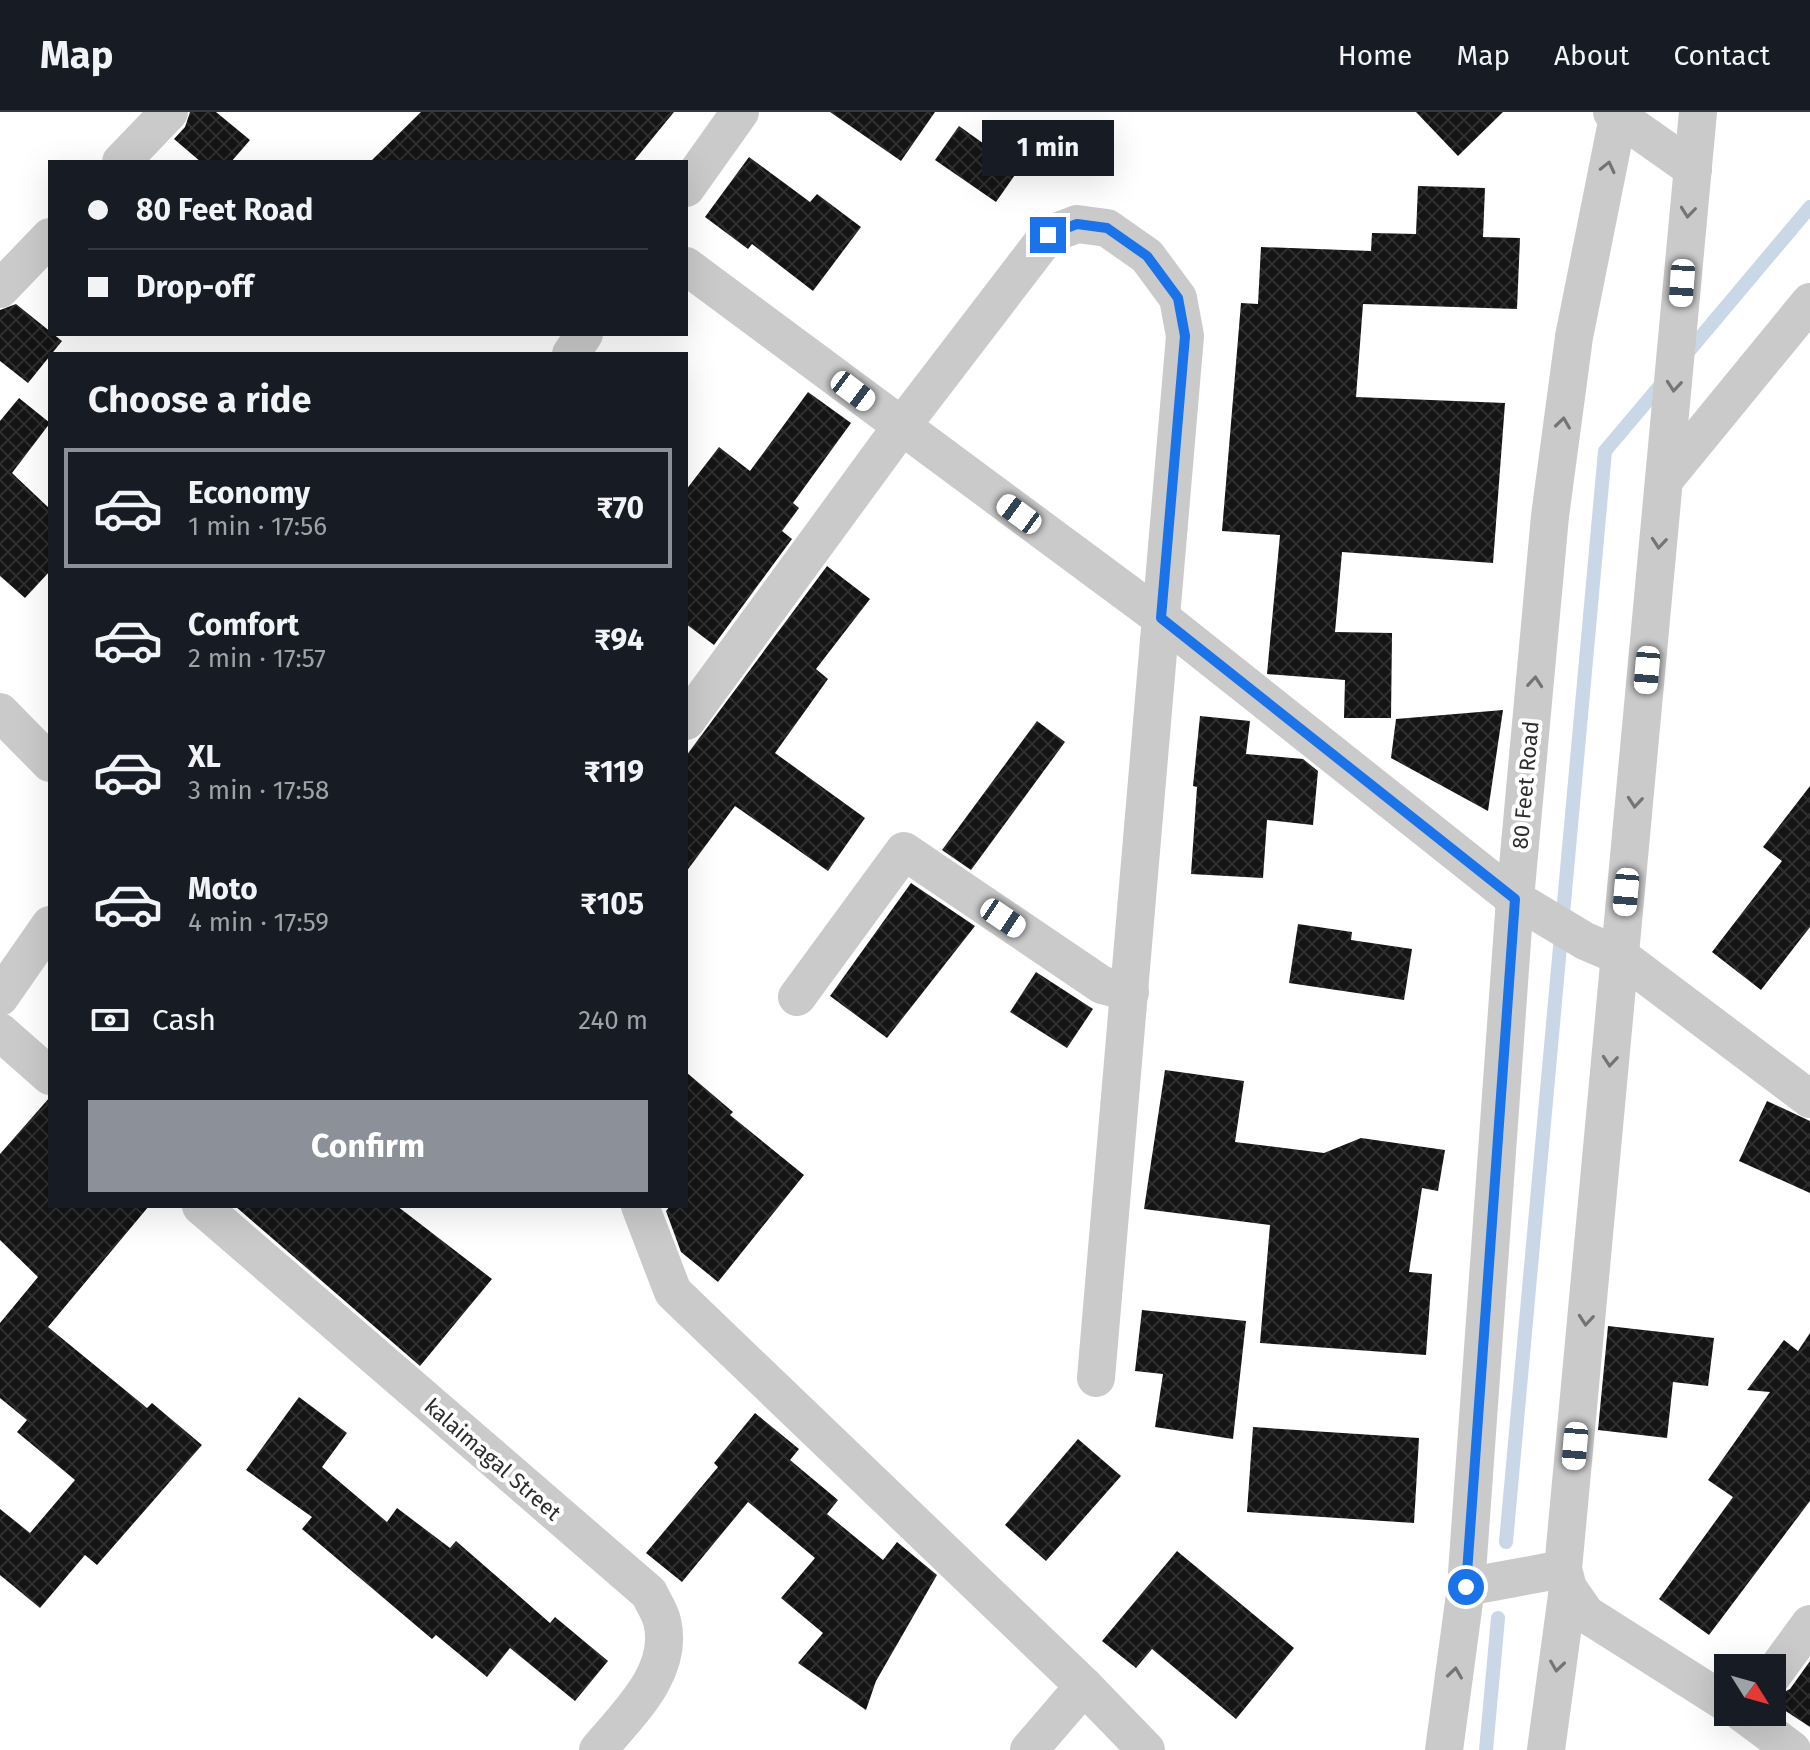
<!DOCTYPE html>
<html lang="en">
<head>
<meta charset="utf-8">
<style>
	:root { --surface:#171b24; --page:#20242c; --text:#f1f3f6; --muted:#9ea1a6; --line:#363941; --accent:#8c9099 }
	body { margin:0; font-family:"Fira Sans",sans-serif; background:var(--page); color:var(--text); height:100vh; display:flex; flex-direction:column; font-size:30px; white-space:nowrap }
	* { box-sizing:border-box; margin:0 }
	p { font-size:26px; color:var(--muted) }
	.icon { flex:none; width:44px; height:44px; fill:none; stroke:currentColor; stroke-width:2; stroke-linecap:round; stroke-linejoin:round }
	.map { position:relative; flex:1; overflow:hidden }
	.side { position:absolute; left:48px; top:240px; width:640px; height:856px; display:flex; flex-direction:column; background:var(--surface); border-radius:0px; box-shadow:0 8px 32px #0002 }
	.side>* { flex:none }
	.top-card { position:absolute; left:48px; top:48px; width:640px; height:176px; border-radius:0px; box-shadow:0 8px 32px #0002; display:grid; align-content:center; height:176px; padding:0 40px; background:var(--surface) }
	.needle { width:52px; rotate:127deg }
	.controls { position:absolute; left:1714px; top:1542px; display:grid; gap:16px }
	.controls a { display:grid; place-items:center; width:72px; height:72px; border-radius:0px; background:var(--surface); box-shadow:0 8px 32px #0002; font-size:40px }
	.end { position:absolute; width:36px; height:36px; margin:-18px; border:10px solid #1a73e8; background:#fff; box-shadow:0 0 0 4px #fff }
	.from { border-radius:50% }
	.bubble { position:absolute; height:56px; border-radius:0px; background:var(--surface); box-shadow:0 8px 32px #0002; font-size:26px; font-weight:700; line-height:56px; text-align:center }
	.car { position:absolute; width:24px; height:48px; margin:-24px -12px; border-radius:10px; box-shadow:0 0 6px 2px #0007; background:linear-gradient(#fff 24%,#345 0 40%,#fff 0 76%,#345 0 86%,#fff 0) }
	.top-card b { display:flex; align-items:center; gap:28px; height:76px; font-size:30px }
	.top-card b+b { border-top:2px solid var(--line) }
	.top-card i { width:20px; height:20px; background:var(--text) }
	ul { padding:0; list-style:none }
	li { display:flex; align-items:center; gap:24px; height:120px; margin:0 16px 12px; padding:0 24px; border:4px solid transparent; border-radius:0px }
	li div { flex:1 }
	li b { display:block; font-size:30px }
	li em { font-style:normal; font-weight:700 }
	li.current { border-color:var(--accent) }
	li>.icon { width:72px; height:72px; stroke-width:1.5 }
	h2 { padding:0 40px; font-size:36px; line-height:96px }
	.pay { display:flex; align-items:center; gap:20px; height:88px; padding:0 40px; font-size:30px }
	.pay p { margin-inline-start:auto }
	.primary-button { display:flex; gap:16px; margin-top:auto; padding:16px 40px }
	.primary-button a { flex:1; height:92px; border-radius:0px; background:var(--accent); color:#fff; font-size:32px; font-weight:700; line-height:92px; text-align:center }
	header { display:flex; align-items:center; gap:48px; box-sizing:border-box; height:112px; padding:0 40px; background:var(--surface); border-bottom:2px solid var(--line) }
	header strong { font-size:38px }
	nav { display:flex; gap:44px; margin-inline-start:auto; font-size:28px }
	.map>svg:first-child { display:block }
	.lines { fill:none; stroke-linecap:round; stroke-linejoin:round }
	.stream { stroke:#cad7e7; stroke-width:14 }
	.building { fill:url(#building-cross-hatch) }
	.street { stroke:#cacaca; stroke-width:38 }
	.oneway { stroke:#747474 }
	.route { stroke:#1a73e8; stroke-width:10 }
	.labels { text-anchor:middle; stroke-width:8; stroke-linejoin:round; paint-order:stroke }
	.street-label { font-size:22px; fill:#2d2d2d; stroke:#fff }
</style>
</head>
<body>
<header>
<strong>Map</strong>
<nav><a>Home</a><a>Map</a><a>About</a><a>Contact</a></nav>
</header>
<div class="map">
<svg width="1810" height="1638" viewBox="0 0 1810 1638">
	<defs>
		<pattern id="building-cross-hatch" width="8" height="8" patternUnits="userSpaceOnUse" patternTransform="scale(2)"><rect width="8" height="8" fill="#141414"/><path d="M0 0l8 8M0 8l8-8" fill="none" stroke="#2e2e2e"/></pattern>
	</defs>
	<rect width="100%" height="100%" fill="#fff"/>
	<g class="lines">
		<!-- stream -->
		<g class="stream">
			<path d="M1683 246 1810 95"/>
			<path d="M1506 1430 1605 339 1665 268"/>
			<path d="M1486 1638 1498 1506"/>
		</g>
	</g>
	<!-- building -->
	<g class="building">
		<path d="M190 0H216L250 28 231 50H201L174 27 185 15Z"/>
		<path d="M421 0H674L633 50H370Z"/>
		<path d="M830 0H935L901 49Z"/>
		<path d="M1416 0H1503L1458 44Z"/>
		<path d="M959 14 1019 57 996 90 935 48Z"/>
		<path d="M749 45 810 90 817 82 861 115 813 179 752 132 748 137 705 105Z"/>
		<path d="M1418 74 1485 76 1483 125 1520 126 1517 197 1363 192 1356 285 1505 291 1493 451 1342 440 1335 520 1392 521 1391 606H1344L1345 568 1267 562 1280 423 1222 419 1241 191 1258 192 1261 135 1371 139 1372 121 1416 122Z"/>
		<path d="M16 192 62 229 28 271 0 249V198Z"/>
		<path d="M808 280 851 311 793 391 799 396 782 419 792 427 714 533 686 512V378L719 335 750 359Z"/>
		<path d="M19 286 50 311 12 361 50 397V459L25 486 0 464V309Z"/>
		<path d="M827 454 870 487 816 557 828 567 775 641 865 706 828 759 735 694 686 760V644Z"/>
		<path d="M1503 598 1488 699 1391 646 1396 607Z"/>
		<path d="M1200 604 1250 609 1246 642 1303 647 1318 659 1313 713 1267 708 1263 766 1191 762 1197 675 1193 674Z"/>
		<path d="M1037 609 1065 630 971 758 942 738Z"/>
		<path d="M1810 674V815L1761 878 1712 840 1782 749 1763 735Z"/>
		<path d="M911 771 975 814 887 926 830 884Z"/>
		<path d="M1298 812 1352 820 1351 828 1412 837 1404 888 1289 871Z"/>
		<path d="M1036 860 1093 897 1067 936 1010 900Z"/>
		<path d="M1165 958 1244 969 1235 1030 1324 1041 1361 1026 1445 1038 1438 1079 1422 1076 1409 1160 1432 1162 1426 1243 1260 1231 1270 1113 1144 1097Z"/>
		<path d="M686 960 733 1000 730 1003 804 1063 718 1170 681 1140 666 1099 670 1094H686Z"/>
		<path d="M50 985V1094H149L48 1215 147 1296 152 1291 202 1333 97 1453 85 1443 40 1496 0 1463V1397L30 1421 75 1368 17 1320 27 1308 0 1286V1211L38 1165 0 1128V1042Z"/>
		<path d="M1767 989 1810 1009V1081L1739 1049Z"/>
		<path d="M235 1094H397L492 1167 420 1254Z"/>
		<path d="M1142 1198 1246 1209 1233 1327 1155 1315 1163 1262 1135 1259Z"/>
		<path d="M1608 1214 1714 1226 1708 1274 1673 1270 1667 1326 1598 1318Z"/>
		<path d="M1810 1221V1389L1709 1523 1659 1487 1733 1385 1708 1368 1770 1280 1747 1278 1784 1228 1798 1239Z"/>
		<path d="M299 1285 347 1321 322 1355 387 1410 397 1396 450 1436 456 1429 550 1511 555 1505 608 1549 575 1589 510 1536 487 1565 436 1523 432 1527 302 1417 312 1405 246 1358Z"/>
		<path d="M755 1301 799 1337 790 1348 838 1388 827 1402 883 1448 897 1430 937 1463 876 1569 866 1598 798 1551 823 1521 781 1486 815 1446 748 1390 682 1470 646 1441 718 1355 714 1351Z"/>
		<path d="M1253 1315 1419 1326 1414 1411 1247 1400Z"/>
		<path d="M1078 1327 1121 1364 1046 1449 1005 1413Z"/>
		<path d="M1177 1439 1294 1536 1236 1607 1152 1537 1136 1556 1102 1529Z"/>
		<path d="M1810 1549V1615L1772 1590V1586L1790 1577Z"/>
	</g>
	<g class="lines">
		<!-- street -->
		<g class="street">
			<path d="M1612 0 1693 57"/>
			<path d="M121 50 169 0"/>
			<path d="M686 76 740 0"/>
			<path d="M686 154 1161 506 1515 787 1585 829 1620 844 1810 987"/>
			<path d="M0 177 50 125"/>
			<path d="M571 242 584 222"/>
			<path d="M1665 367 1810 190"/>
			<path d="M0 600 50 651"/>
			<path d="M686 609 901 315 1048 123 1077 112 1107 116 1147 144 1178 186 1185 224 1096 1266"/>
			<path d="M0 885 50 813"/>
			<path d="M797 885 904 739 1102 873 1130 880"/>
			<path d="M0 920 50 964"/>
			<path d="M201 1094 649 1481C653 1490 660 1500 662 1509 675 1560 627 1603 598 1638"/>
			<path d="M640 1094 673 1180 1084 1574 1146 1638"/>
			<path d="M1466 1475 1563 1457"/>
			<path d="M1568 1476 1586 1502 1728 1592"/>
			<path d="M1772 1564 1810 1512"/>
			<path d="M1741 1600 1792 1638"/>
			<path d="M1029 1638 1084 1574"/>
			<path d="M1444 1638 1466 1475 1515 787 1550 404 1574 225 1619 0"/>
			<path d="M1546 1638 1568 1476 1563 1457 1698 0"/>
		</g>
	</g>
	<!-- one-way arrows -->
	<defs><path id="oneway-chevron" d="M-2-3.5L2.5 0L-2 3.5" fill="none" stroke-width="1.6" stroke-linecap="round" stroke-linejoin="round" transform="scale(2)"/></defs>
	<g class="oneway">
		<use href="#oneway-chevron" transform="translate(1608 55) rotate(-77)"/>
		<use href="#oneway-chevron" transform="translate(1688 100) rotate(96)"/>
		<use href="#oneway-chevron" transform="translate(1674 274) rotate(95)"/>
		<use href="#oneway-chevron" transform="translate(1563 311) rotate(-82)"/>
		<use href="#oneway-chevron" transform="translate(1659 431) rotate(95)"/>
		<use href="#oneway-chevron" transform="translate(1535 570) rotate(-85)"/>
		<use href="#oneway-chevron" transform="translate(1635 690) rotate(95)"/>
		<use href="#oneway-chevron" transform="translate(1610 949) rotate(95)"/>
		<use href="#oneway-chevron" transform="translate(1586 1208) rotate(95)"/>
		<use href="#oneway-chevron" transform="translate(1557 1554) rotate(98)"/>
		<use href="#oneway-chevron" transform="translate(1455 1561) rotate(-82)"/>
	</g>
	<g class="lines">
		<!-- route -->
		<path class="route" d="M1048 123 1077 112 1107 116 1147 144 1178 186 1185 224 1161 506 1515 787 1466 1475"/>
	</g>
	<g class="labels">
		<!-- street labels -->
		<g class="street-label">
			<text transform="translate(1525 673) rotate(-85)" y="8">80 Feet Road</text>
			<text transform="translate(493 1347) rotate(41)" y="8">kalaimagal Street</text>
		</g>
	</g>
</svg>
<div class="controls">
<a><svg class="needle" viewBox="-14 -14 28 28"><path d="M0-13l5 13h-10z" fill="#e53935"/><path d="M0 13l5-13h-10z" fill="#9ea1a6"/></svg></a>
</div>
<i class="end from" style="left:1466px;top:1475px"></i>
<i class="end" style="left:1048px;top:123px"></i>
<div class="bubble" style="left:982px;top:8px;width:132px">1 min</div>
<i class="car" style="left:1682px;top:171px;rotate:184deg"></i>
<i class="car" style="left:853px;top:279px;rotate:127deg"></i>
<i class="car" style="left:1019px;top:402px;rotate:306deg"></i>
<i class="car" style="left:1647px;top:558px;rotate:185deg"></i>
<i class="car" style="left:1626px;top:780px;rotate:185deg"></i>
<i class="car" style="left:1003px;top:806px;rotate:124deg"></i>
<i class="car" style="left:1575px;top:1334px;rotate:185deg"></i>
<div class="top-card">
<b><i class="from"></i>80 Feet Road</b>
<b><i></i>Drop-off</b>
</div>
<section class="side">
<h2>Choose a ride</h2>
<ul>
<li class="current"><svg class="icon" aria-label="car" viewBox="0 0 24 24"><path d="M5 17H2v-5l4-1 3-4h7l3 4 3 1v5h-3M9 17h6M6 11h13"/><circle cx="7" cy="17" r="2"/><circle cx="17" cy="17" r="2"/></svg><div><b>Economy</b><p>1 min · 17:56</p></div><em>₹70</em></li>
<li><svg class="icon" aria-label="car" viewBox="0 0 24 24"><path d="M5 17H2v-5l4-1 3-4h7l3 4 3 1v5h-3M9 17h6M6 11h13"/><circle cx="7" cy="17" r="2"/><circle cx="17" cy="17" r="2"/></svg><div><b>Comfort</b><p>2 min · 17:57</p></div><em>₹94</em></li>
<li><svg class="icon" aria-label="car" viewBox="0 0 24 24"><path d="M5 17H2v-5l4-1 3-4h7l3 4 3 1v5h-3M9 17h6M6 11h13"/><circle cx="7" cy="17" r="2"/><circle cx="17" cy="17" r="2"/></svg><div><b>XL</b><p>3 min · 17:58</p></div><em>₹119</em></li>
<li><svg class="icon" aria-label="car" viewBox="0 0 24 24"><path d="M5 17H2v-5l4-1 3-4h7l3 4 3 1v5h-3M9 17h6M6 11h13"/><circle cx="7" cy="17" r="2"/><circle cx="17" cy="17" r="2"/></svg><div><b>Moto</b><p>4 min · 17:59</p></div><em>₹105</em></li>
</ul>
<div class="pay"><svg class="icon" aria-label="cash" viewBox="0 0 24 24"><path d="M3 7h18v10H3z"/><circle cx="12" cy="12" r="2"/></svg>Cash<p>240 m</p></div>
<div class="primary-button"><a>Confirm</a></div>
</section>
</div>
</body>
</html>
